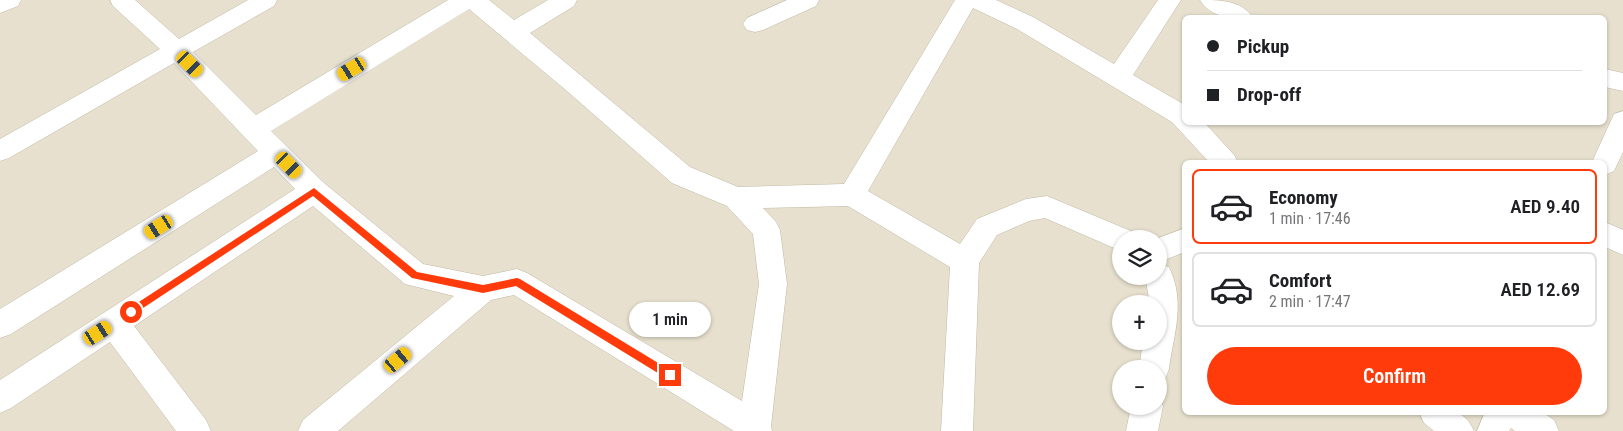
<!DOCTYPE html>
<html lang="en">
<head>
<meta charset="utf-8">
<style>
	:root { --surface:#fff; --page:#f2f2f2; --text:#202124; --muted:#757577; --line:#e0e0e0; --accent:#ff3b0b }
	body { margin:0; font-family:"Roboto Condensed",sans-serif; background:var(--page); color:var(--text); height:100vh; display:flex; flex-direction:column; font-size:19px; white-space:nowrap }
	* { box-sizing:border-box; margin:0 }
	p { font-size:16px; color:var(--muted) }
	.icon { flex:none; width:28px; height:28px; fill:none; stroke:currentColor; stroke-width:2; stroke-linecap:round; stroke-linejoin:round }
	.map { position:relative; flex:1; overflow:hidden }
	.panel { position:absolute; left:1182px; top:160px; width:425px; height:255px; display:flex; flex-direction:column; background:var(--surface); border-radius:8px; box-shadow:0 1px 4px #0004 }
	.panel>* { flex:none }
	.hud { position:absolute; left:1182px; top:15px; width:425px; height:110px; border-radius:8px; box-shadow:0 1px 4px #0004; display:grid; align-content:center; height:110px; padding:0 25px; background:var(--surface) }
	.tools { position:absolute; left:1112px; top:230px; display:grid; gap:10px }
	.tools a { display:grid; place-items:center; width:55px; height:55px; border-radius:50%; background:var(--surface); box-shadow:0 1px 4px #0004; font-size:25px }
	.end { position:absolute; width:22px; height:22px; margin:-11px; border:6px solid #ff3b0b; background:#fff; box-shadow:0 0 0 2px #fff }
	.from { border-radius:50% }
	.bubble { position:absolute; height:35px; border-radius:18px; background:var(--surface); box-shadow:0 1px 4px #0004; font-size:16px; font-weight:600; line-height:35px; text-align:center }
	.car { position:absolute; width:15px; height:30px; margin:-15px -8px; border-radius:6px; box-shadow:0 0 4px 1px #0007; background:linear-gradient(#f5c518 24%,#345 0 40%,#f5c518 0 76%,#345 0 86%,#f5c518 0) }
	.hud b { display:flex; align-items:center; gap:18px; height:48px; font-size:19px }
	.hud b+b { border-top:1px solid var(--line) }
	.hud i { width:12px; height:12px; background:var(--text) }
	ul { padding:9px 0 0; list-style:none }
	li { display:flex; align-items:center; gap:15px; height:75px; margin:0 10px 8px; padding:0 15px; border:2px solid var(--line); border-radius:8px }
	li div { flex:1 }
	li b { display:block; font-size:19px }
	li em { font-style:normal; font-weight:600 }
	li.active { border-color:var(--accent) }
	li>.icon { width:45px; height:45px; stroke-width:1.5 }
	.button { display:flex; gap:10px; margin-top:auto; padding:10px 25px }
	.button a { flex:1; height:58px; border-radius:30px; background:var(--accent); color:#fff; font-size:20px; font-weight:600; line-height:58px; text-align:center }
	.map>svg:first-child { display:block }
	.residential { fill:#e7e0ce; fill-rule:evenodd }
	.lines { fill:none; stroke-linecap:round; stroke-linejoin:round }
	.minor-casing { stroke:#c1b9a5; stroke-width:1 }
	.minor { fill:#fff; fill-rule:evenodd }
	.route { fill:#ff3b0b }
</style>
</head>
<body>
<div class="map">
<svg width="1623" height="431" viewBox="0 0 1623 431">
	<rect width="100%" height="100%" fill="#f3eee0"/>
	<!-- residential -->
	<path class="residential" d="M0 0H1623V431H0ZM1185 18H1605V122H1185ZM1185 162H1605V412H1185ZM1121 239H1159V276H1121ZM1121 304H1159V341H1121ZM1121 369H1159V406H1121Z"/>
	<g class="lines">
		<defs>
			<g id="minor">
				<path d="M0 0H21L18 6 0 13Z"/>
				<path d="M110 0H135L179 39 248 0H277L274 6 193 52 256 115 448 0H489L514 20 548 0H577L574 6 530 33 690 167 738 187 844 184 955 0H996L1033 17 1114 64 1158 0H1181L1133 75 1185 105V122H1204L1234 155 1238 162H1209L1172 122 1017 29 973 8 868 191 960 244 977 219 1026 199 1047 196 1131 231 1135 239H1121V251L1045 218 1029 221 997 235 979 263 973 431H941L950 267 848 206 763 208 776 222 780 230 787 284 771 426 772 431H734L514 295 491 300 338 431H298L303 420 454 296 405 284 313 206 134 326 206 420 211 431H176L110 342 11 408 0 413V380L295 189 274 167 11 334 0 338V309L258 151 174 63 9 158 0 161V139L160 49 113 6ZM469 9 567 91 672 183 727 206 753 234 759 284 742 401 527 273 517 269 483 276 423 264 324 183 271 131Z"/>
				<path d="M787 0H819L816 6 763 30 755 32 747 30 743 24 747 18Z"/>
				<path d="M1200 0C1219 0 1242 0 1253 18 1234 18 1211 19 1200 0Z"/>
				<path d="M1605 69 1623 73V91L1605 87Z"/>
				<path d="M1623 111V152L1614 171 1605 175V162H1592L1614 114Z"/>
				<path d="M1605 222 1623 230V255L1605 247Z"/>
				<path d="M1185 228V252L1159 262V239H1156Z"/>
				<path d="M1159 264 1169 267C1186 303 1174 332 1169 369L1165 379 1159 381V369H1139L1143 341H1159V304H1150L1145 276H1159Z"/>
				<path d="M1159 397 1163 406 1158 431H1126L1131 406H1159Z"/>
				<path d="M1419 412C1445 412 1463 405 1474 431H1434L1424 423Z"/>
				<path d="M1485 412H1542L1554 420 1559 431H1515L1511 428 1509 431H1477Z"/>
			</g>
		</defs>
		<!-- minor casing -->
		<use href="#minor" class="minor-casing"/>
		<!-- minor -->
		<use href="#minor" class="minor"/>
	</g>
	<!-- route -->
	<path class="route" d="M314 188 417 272 483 285 517 278 520 279 673 372V378H666L516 286 483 293 412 278 313 196 134 314H128V309Z"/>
</svg>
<div class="tools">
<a><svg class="icon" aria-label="layers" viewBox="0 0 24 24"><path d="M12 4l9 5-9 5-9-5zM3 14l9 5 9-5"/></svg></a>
<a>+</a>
<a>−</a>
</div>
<i class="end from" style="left:131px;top:312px"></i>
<i class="end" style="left:670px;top:375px"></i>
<div class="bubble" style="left:629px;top:302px;width:82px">1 min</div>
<i class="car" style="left:190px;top:64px;rotate:135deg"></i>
<i class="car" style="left:352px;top:69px;rotate:239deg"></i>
<i class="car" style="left:289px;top:165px;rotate:136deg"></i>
<i class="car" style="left:159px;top:227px;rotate:238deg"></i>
<i class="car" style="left:98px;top:333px;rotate:57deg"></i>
<i class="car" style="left:398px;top:360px;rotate:50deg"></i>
<div class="hud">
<b><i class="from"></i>Pickup</b>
<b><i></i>Drop-off</b>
</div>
<section class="panel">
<ul>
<li class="active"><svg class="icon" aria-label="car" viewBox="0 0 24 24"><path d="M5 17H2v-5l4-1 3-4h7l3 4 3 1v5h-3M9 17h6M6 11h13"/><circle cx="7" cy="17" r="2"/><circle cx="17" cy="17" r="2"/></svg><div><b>Economy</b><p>1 min · 17:46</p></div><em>AED 9.40</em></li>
<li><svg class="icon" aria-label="car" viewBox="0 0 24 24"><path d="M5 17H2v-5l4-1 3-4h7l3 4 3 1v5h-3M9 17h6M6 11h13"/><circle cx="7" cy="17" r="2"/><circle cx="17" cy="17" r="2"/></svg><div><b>Comfort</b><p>2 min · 17:47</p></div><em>AED 12.69</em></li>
</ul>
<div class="button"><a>Confirm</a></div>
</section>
</div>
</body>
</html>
